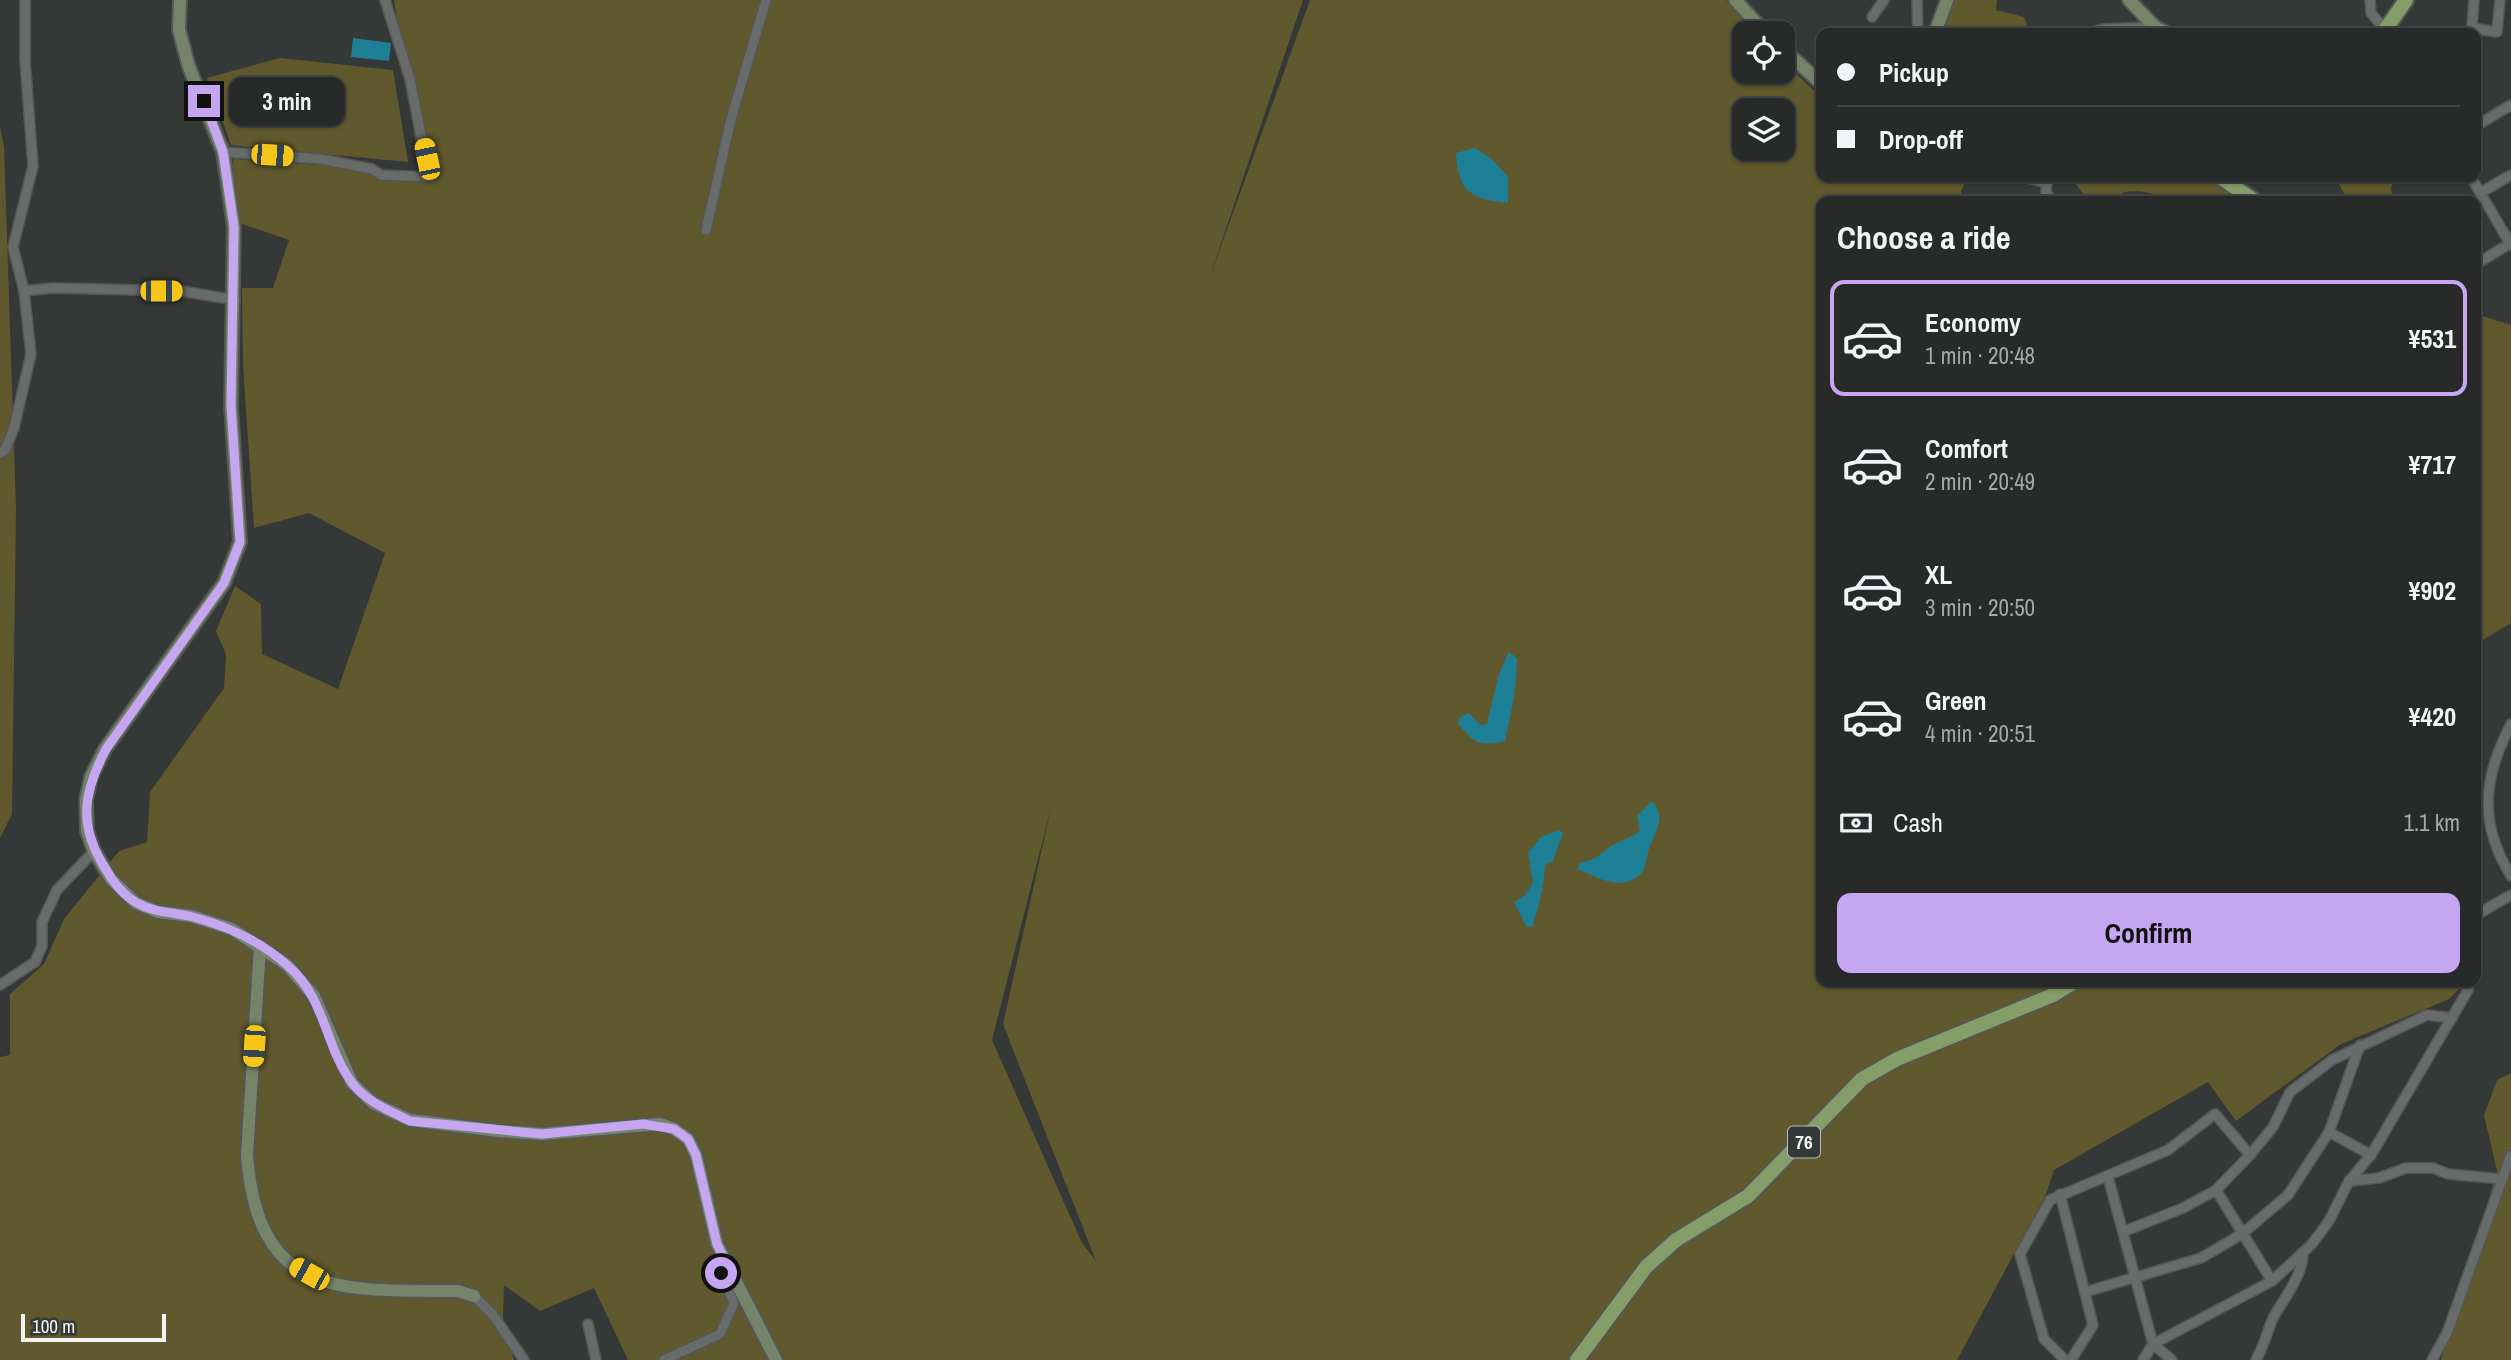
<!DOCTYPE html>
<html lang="en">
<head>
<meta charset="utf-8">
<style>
	:root { --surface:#272a28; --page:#333634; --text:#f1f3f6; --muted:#a4a7a8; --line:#434645; --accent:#c6a6f0 }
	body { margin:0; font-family:"Archivo Narrow",sans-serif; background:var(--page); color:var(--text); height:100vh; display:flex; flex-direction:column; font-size:26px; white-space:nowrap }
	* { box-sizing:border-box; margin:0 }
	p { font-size:23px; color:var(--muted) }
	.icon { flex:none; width:38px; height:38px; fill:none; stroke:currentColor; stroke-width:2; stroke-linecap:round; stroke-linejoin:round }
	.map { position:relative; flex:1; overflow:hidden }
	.drawer { position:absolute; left:1816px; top:196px; width:665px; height:791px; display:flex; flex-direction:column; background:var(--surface); border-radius:14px; box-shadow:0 2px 5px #0004,0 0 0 2px var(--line) }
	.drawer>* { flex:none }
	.guide { position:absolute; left:1816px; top:28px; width:665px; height:154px; border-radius:14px; box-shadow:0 2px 5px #0004,0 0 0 2px var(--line); display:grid; align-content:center; height:154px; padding:0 21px; background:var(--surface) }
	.fabs { position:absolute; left:1732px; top:21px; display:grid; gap:14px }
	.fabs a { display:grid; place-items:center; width:63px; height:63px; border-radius:14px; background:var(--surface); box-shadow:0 2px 5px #0004,0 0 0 2px var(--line); font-size:35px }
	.scale { position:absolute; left:21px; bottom:18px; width:145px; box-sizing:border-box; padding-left:7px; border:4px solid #f2f4f2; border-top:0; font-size:19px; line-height:24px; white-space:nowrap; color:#f2f4f2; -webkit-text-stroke:5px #343836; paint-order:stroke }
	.end { position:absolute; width:32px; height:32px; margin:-16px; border:9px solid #c6a6f0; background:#111; box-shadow:0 0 0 4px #111 }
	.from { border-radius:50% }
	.bubble { position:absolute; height:49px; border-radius:14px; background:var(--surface); box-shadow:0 2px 5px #0004,0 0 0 2px var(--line); font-size:23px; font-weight:700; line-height:49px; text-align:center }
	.car { position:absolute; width:21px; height:42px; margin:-21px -10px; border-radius:9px; box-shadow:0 0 5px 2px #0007; background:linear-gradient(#f5c518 24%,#345 0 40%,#f5c518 0 76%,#345 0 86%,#f5c518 0) }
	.guide b { display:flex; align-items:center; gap:24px; height:66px; font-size:26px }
	.guide b+b { border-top:2px solid var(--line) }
	.guide i { width:18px; height:18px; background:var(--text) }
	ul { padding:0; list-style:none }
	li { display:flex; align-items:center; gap:21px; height:116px; margin:0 14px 10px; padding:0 7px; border:4px solid transparent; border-radius:14px }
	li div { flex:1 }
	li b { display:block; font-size:26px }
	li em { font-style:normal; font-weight:700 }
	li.current { border-color:var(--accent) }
	li>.icon { width:63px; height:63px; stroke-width:1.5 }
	h2 { padding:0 21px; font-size:32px; line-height:84px }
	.pay { display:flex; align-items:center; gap:18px; height:77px; padding:0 21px; font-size:26px }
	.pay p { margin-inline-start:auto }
	.action { display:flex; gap:14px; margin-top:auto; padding:14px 21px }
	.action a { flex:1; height:80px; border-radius:14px; background:var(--accent); color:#111; font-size:28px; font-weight:700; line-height:80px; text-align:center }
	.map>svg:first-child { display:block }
	.green { fill:#60592d; fill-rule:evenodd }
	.water { fill:#1e8096 }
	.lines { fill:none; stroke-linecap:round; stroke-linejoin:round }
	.street-casing { stroke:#545754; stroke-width:12 }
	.secondary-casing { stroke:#545754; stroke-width:16 }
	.primary-casing { stroke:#545754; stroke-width:18 }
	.street { stroke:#676b69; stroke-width:9 }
	.secondary { stroke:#758469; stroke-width:12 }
	.primary { stroke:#849d69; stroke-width:14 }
	.route { stroke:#c6a6f0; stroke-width:9 }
	.labels { text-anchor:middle; stroke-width:6; stroke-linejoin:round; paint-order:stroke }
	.shield { fill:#343836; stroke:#b9bcba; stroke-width:2 }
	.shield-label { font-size:19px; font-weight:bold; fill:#f2f4f2 }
</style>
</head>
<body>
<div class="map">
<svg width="2511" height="1360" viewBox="0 0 2511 1360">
	<rect width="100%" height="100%" fill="#343836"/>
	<!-- green -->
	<g class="green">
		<path d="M394 0H1303L1209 279 1310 0H1726L1757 33H1745V72H1783V61L1822 98V177H1967L1961 192 1967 201H1822V982H2459L2460 988 2449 999 2341 1044 2236 1121 2208 1082 2054 1170 2046 1194 1957 1360H628L594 1288 540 1311 504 1285 503 1317 514 1360H0V1057L10 1055V994L44 964 64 919 119 851 147 842 150 792 224 688 226 654 216 631 235 586 261 604 262 654 338 689 385 553 309 513 254 528 243 365 242 288H273L289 240 236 222 233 159 420 172ZM1745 110H1783V149H1745ZM1051 808 1003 1024 1096 1261 1082 1243 992 1040Z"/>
		<path d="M1945 0H1997L1996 10 2024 17 2030 33H1938Z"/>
		<path d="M280 58 393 70 408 162 231 145 207 78Z"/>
		<path d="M0 127 4 147 16 509 12 814 0 838Z"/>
		<path d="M2070 177H2205L2243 201H2164C2153 191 2139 190 2124 192L2118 201H2089Z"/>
		<path d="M2335 177H2395L2391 188 2393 201H2348Z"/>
		<path d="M2476 314 2511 325V623L2476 644Z"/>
		<path d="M2511 1073V1360H2441L2497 1171 2484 1115 2497 1080Z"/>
	</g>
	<!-- water -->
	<g class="water">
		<path d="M353 38 391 43 389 61 351 57Z"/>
		<path d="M1475 148 1493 160 1508 177V203C1471 199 1458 192 1456 153Z"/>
		<path d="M1509 652 1517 658C1517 687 1511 713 1505 741 1479 747 1475 743 1458 724L1460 717 1469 713 1480 725 1487 724 1499 674Z"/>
		<path d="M1652 801C1666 818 1657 828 1650 846 1645 858 1648 872 1634 879 1616 889 1594 876 1577 869L1581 862C1598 861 1601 851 1615 844 1625 839 1630 838 1640 831L1637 816Z"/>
		<path d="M1559 830 1563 833 1553 861 1545 865C1544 887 1539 906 1532 927L1526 926 1514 902 1525 895 1533 883 1528 853 1541 837Z"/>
	</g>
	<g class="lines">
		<defs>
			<g id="street">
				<path d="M1917 0 1918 33"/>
				<path d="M2370 0 2371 13 2387 32"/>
				<path d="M2474 0 2472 28 2497 32 2500 0"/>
				<path d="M1872 17 1884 0"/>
				<path d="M1857 33H1858"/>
				<path d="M2089 33 2103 29 2155 27"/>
				<path d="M2476 126 2511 105"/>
				<path d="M223 152 321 159 372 169 381 175 429 177 410 79 385 0"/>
				<path d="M2024 177 2047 183"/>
				<path d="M2047 177 2046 192 2051 201"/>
				<path d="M2471 177 2511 245"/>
				<path d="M2480 193 2511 175"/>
				<path d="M706 230 731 119 766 0"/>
				<path d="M2476 264 2511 243"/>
				<path d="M24 291 53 288 182 291 235 300"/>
				<path d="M0 453 5 450 14 428 31 354 24 291 13 247 33 166 25 60V0"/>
				<path d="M2511 724C2483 778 2478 822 2511 876"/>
				<path d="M2476 915 2511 895"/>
				<path d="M0 985 35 962 42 946V922L57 890 94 851"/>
				<path d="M2329 1132 2371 1155"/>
				<path d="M2108 1177 2153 1344 2172 1360"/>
				<path d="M2349 1181 2379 1178 2406 1168H2433L2448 1174 2501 1179"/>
				<path d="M2216 1190 2272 1281"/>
				<path d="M2060 1194 2093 1325 2071 1360"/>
				<path d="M2125 1231 2183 1208 2216 1190 2250 1155"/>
				<path d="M2085 1292 2201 1258 2242 1234 2288 1195 2329 1132 2360 1045"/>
				<path d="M474 1296 493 1315 524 1360"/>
				<path d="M588 1324 596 1360"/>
				<path d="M664 1360 720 1334 734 1303 721 1273 727 1265"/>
				<path d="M2065 1360 2044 1339 2020 1254 2050 1200 2168 1150 2215 1114 2250 1155 2273 1127 2290 1092 2332 1060 2427 1015 2452 1018"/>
				<path d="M2143 1360 2153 1344 2272 1281 2312 1244 2329 1221 2349 1181 2371 1155 2468 990V982"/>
				<path d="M2256 1360C2264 1346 2267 1332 2273 1318 2284 1298 2303 1276 2303 1252"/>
				<path d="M2432 1360 2447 1333 2511 1155"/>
			</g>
			<g id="secondary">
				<path d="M180 0 179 30 189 67 223 152 234 227 231 406 240 542 224 583 105 749 91 777 86 800 87 831 94 851 111 879 136 903 158 912 191 916 232 929 287 965 314 996 352 1083 373 1103 410 1120 499 1131 542 1134 660 1124 674 1129 688 1139 696 1155 717 1244 776 1360"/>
				<path d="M1735 0 1766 33"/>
				<path d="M2129 0 2155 27 2167 33"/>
				<path d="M1935 33 1947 0"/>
				<path d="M1783 49 1822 84"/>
				<path d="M260 946 247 1155C258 1300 341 1290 458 1291L474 1296"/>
			</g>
			<g id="primary">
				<path d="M2383 33 2406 0"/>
				<path d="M2220 177 2255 201"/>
				<path d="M1577 1360 1646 1267 1676 1240 1748 1196 1862 1079 1897 1059 2053 995 2074 982"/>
			</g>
		</defs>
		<!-- street casing -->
		<use href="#street" class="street-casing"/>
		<!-- secondary casing -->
		<use href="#secondary" class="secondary-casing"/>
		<!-- primary casing -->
		<use href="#primary" class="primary-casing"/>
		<!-- street -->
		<use href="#street" class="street"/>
		<!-- secondary -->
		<use href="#secondary" class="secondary"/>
		<!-- primary -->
		<use href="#primary" class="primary"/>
	</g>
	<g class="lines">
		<!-- route -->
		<path class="route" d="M204 101 223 152 234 227 231 405 240 542 224 583 106 749C83 793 78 825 105 868 112 881 124 896 137 903 154 913 174 912 193 917 227 926 260 941 287 965 327 999 324 1047 353 1084 367 1102 390 1111 410 1121L542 1134 643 1124 674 1129 688 1139 696 1155 717 1244 727 1265 721 1273"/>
	</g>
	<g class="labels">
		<!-- shield labels -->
		<rect class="shield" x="1788" y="1126.5" width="32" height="31" rx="5"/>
		<g class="shield-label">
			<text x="1804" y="1149">76</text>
		</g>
	</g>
</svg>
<div class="fabs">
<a><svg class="icon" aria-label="locate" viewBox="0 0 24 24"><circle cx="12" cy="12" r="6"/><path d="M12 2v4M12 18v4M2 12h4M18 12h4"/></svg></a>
<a><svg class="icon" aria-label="layers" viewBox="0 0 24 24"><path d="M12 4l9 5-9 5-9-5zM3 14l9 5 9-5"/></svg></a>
</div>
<div class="scale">100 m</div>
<i class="end from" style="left:721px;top:1273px"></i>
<i class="end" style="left:204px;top:101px"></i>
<div class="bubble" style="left:229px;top:77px;width:116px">3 min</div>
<i class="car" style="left:272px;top:155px;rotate:94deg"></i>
<i class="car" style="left:427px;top:159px;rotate:348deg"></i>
<i class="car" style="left:161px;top:291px;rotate:90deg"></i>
<i class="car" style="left:254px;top:1046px;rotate:184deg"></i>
<i class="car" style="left:309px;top:1274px;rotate:299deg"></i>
<div class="guide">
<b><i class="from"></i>Pickup</b>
<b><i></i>Drop-off</b>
</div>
<section class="drawer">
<h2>Choose a ride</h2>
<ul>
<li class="current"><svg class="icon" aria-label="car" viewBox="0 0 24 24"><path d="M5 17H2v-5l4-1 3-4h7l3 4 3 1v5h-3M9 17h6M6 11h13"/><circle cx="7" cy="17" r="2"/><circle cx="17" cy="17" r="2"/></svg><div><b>Economy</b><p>1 min · 20:48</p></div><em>¥531</em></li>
<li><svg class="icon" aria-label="car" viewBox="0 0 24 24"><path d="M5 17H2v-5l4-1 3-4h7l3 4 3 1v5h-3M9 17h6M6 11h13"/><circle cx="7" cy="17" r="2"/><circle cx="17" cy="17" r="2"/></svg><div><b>Comfort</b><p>2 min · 20:49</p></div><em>¥717</em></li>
<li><svg class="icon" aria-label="car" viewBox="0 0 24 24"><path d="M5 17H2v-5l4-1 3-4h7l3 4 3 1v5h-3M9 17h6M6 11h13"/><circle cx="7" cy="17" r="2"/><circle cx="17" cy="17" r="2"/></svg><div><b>XL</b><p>3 min · 20:50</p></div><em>¥902</em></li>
<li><svg class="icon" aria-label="car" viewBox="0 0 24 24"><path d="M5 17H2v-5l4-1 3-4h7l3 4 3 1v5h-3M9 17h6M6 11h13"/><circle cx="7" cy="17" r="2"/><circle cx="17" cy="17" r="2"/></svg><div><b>Green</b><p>4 min · 20:51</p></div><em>¥420</em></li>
</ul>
<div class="pay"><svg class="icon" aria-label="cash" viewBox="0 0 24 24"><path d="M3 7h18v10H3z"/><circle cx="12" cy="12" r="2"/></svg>Cash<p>1.1 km</p></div>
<div class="action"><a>Confirm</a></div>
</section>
</div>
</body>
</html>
